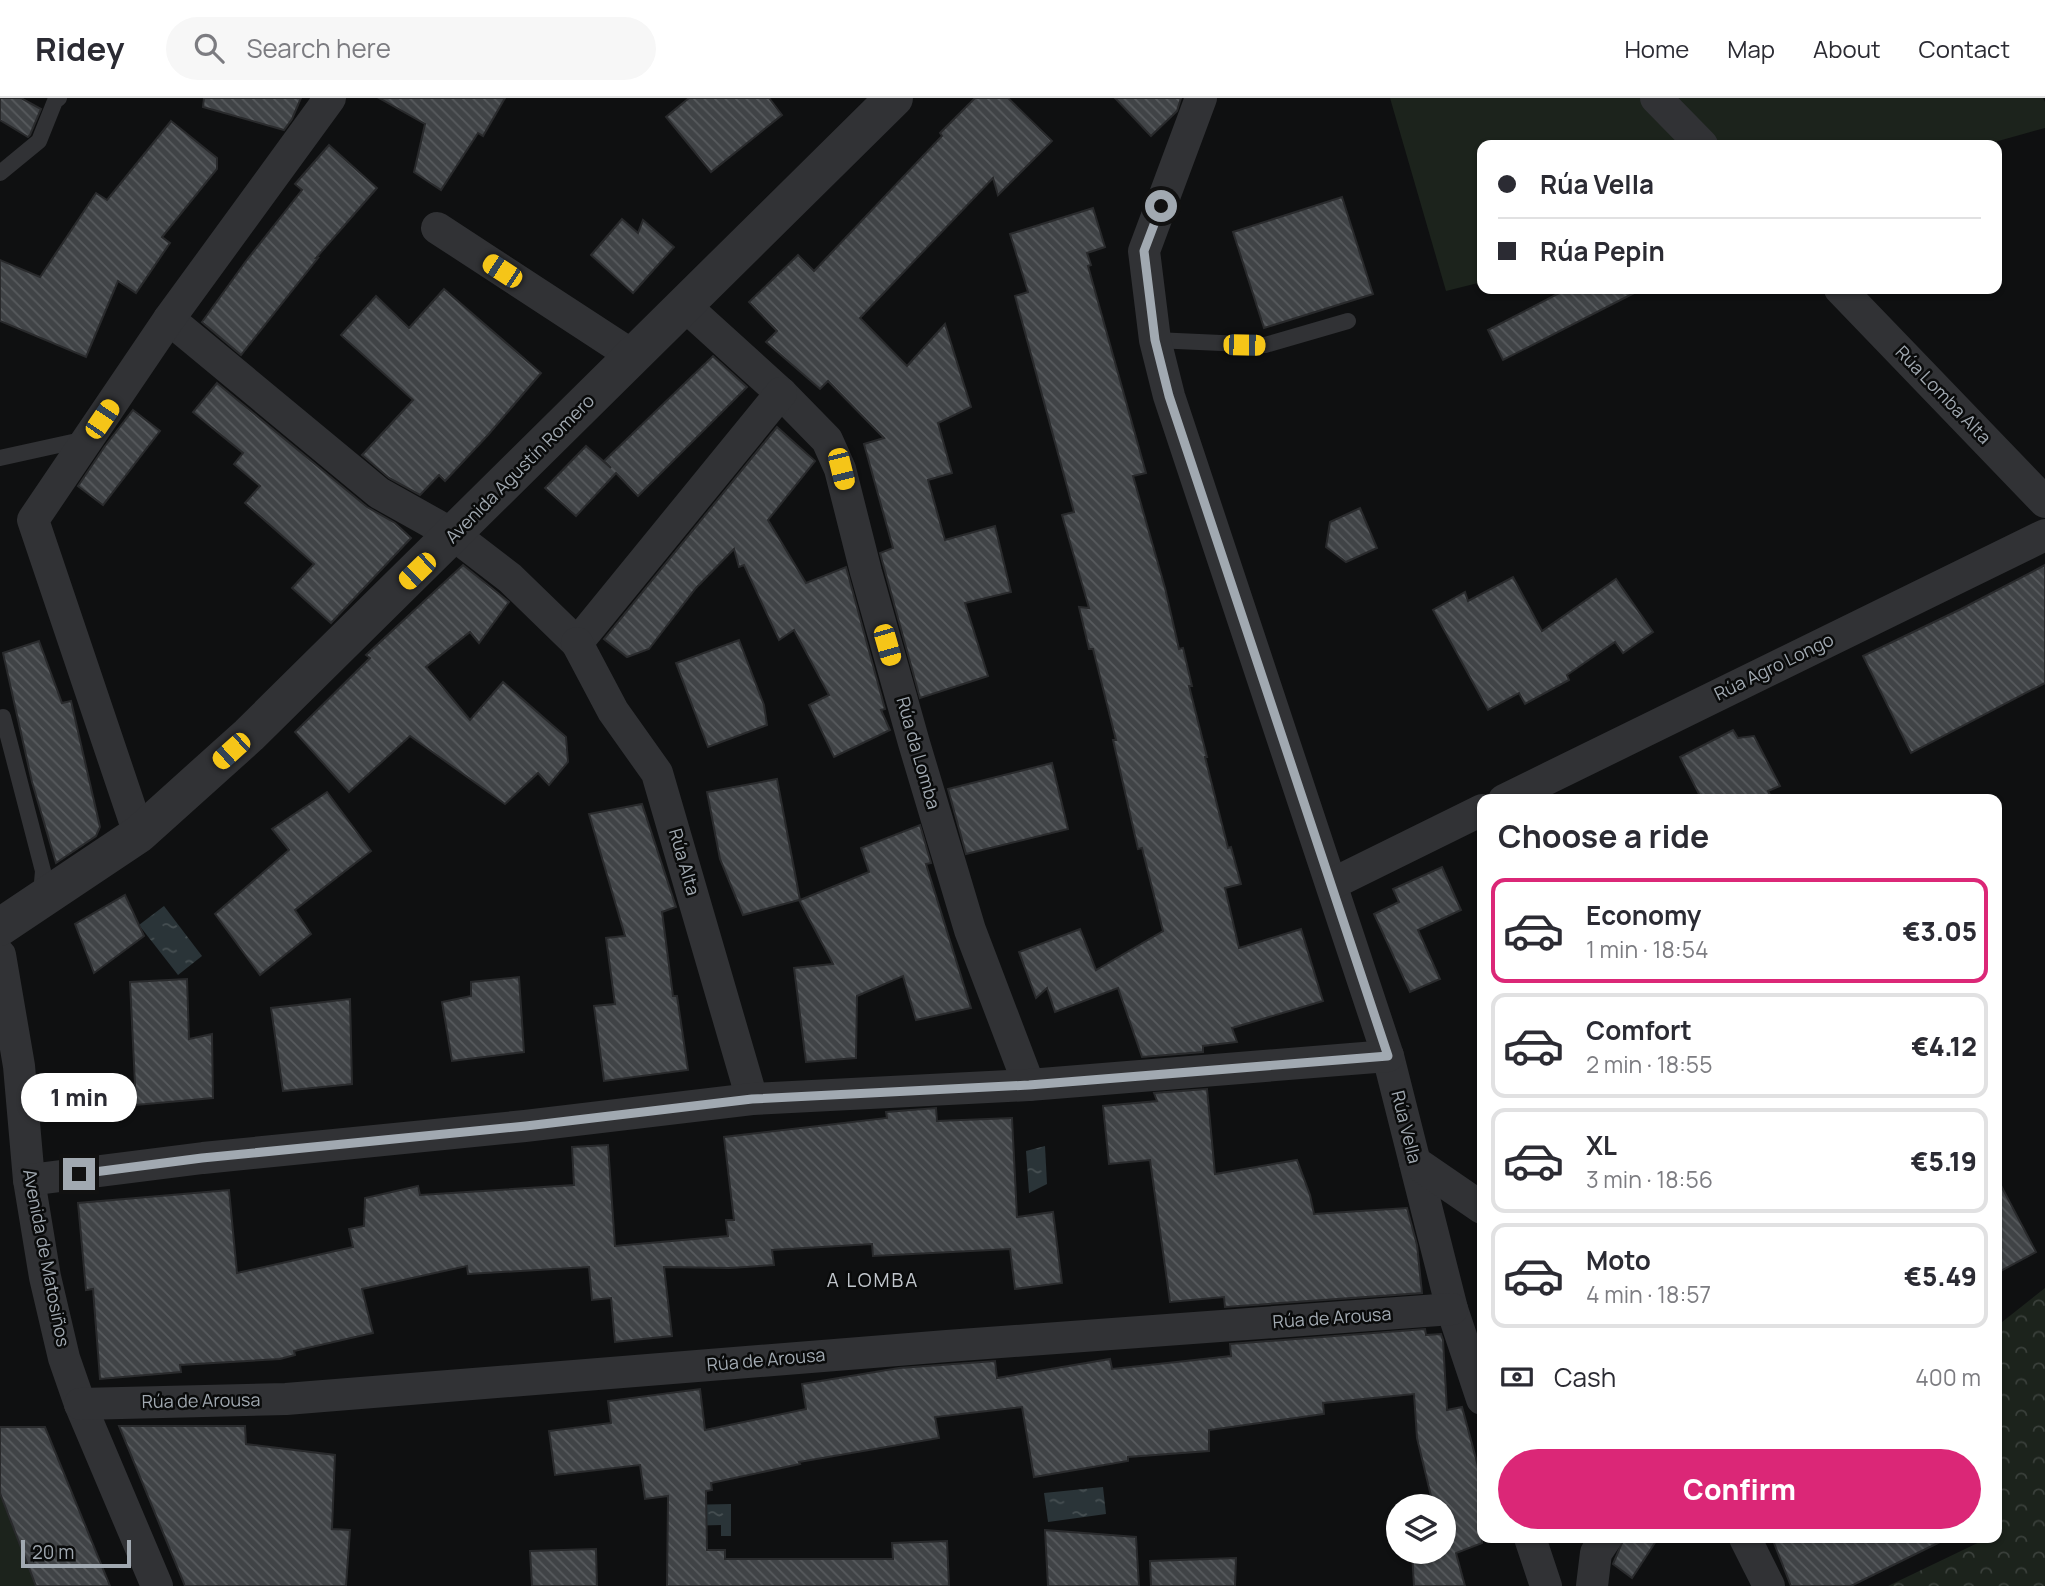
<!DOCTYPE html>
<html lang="en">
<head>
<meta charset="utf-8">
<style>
	:root { --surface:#fff; --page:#f7f7f7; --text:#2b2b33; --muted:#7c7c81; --line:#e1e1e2; --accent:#db2777 }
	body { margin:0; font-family:Manrope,sans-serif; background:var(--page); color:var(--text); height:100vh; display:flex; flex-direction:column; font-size:26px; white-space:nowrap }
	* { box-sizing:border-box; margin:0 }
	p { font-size:23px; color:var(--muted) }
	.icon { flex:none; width:38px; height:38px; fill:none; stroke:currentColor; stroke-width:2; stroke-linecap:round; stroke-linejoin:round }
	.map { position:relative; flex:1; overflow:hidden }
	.sheet { position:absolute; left:1477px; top:696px; width:525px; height:749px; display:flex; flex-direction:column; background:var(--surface); border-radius:14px; box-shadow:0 2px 5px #0004 }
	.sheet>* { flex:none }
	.guide { position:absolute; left:1477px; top:42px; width:525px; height:154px; border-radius:14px; box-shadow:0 2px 5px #0004; display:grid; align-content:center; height:154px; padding:0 21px; background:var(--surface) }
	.controls { position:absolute; left:1386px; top:1396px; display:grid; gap:14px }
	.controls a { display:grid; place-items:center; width:70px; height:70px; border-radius:50%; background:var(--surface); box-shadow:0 2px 5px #0004; font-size:35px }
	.scale { position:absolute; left:21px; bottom:18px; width:110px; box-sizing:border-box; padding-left:7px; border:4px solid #a1a9b1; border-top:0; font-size:19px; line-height:24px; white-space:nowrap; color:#a1a9b1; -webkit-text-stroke:5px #0a0b0b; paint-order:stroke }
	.end { position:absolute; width:32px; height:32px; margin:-16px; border:9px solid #a1a9b1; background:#111; box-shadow:0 0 0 4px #111 }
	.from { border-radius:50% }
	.bubble { position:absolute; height:49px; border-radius:24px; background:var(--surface); box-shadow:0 2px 5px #0004; font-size:23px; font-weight:800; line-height:49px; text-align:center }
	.car { position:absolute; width:21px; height:42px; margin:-21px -10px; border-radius:9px; box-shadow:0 0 5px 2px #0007; background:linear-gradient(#f5c518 24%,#345 0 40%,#f5c518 0 76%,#345 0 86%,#f5c518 0) }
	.guide b { display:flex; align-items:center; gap:24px; height:66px; font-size:26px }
	.guide b+b { border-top:2px solid var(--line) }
	.guide i { width:18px; height:18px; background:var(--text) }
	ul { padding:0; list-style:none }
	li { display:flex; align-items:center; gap:21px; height:105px; margin:0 14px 10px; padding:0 7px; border:4px solid var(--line); border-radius:14px }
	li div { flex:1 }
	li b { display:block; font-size:26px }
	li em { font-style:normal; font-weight:800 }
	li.on { border-color:var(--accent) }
	li>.icon { width:63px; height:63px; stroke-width:1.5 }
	h2 { padding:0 21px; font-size:32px; line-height:84px }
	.pay { display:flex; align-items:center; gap:18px; height:77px; padding:0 21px; font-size:26px }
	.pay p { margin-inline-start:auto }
	.action { display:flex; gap:14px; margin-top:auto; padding:14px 21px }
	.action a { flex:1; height:80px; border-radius:42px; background:var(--accent); color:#fff; font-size:28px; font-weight:800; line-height:80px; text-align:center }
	header { display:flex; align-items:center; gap:42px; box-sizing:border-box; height:98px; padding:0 35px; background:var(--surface); border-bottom:2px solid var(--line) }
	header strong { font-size:33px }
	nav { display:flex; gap:38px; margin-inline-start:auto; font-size:24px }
	.search { width:490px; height:63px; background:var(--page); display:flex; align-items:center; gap:18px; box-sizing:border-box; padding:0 24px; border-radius:38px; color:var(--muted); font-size:26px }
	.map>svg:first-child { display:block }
	.green { fill:#1c231c }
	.forest { fill:url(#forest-crowns) }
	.water { fill:url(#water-ripples) }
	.building { fill:url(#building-back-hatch); stroke:#292a2c; stroke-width:2 }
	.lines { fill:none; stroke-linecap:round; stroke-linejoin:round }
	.service { stroke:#313235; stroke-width:16 }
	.minor { stroke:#313235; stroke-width:32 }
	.tertiary { stroke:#313235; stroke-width:38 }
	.route { stroke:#a1a9b1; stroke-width:9 }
	.labels { text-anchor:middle; stroke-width:5; stroke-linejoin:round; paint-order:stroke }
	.street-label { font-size:18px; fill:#a1a9b1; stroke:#0a0b0b }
	.neighbourhood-label { font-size:19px; letter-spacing:2px; fill:#c2c7cd; stroke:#0a0b0b }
</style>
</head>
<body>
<header>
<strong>Ridey</strong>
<div class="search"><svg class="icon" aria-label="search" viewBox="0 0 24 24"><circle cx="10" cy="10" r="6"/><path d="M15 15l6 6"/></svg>Search here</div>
<nav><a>Home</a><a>Map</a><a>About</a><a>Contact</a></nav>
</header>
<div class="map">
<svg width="2045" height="1488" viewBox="0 0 2045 1488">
	<defs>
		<pattern id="forest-crowns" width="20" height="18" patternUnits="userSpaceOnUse" patternTransform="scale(1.75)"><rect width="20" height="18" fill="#1c231c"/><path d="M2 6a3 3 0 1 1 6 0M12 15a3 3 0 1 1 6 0" fill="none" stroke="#3a403b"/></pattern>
		<pattern id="water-ripples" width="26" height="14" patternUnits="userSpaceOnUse" patternTransform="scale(1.75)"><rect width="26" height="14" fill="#2a3438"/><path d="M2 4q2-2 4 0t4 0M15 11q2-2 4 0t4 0" fill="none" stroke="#464f52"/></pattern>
		<pattern id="building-back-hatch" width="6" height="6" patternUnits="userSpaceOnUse" patternTransform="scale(1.75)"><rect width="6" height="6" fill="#404346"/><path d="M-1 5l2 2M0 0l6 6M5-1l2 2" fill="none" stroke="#585b5e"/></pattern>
	</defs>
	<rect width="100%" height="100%" fill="#0f1011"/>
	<!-- green -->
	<g class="green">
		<path d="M1390 0H2043L2045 4V30L1984 47H1482V184L1446 193Z"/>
		<path d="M0 1395 36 1488H0Z"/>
	</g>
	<!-- forest -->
	<path class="forest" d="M2045 1190V1488H1888L1988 1440H1997V1228Z"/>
	<!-- water -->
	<g class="water">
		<path d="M164 808 202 858 178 877 139 827Z"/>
		<path d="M1045 1048 1047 1086 1029 1095 1026 1053Z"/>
		<path d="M1103 1389 1106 1416 1048 1424 1044 1395Z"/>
		<path d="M731 1406V1438H721V1427L685 1428V1407Z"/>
	</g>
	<!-- building -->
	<g class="building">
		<path d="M0 0H21L41 11 30 37 28 39 0 22Z"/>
		<path d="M204 0H301L292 21 284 32 203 9Z"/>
		<path d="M379 0H505L483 38 478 35 441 92 414 74 425 26Z"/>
		<path d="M689 0H769L782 17 711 74 666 19Z"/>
		<path d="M975 0H1008L1052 43 998 97 993 80 860 220 907 268 945 226 971 309 938 325 952 375 928 382 945 442 995 428 1011 494 965 505 988 578 920 600 880 455 893 450 864 346 884 340 828 283 820 291 766 244 777 233 749 204 798 157 814 173 942 38 940 35Z"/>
		<path d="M1115 0H1181L1177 13 1151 38Z"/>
		<path d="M171 23 217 60V71L162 139 170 145 136 195 118 183 86 259 0 223V162L40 179 96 95 107 102Z"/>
		<path d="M329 47 377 90 316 160H318L241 257 202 224 246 163 302 92 295 86Z"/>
		<path d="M1342 99 1373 196 1264 230 1233 134Z"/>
		<path d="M1093 110 1105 149 1087 155 1091 167 1088 168 1146 375 1133 378 1165 490 1179 551 1183 550 1192 588H1189L1207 659H1205L1228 750 1231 749 1241 786 1225 790 1239 850 1301 831 1323 903 1232 930 1237 944 1203 948V954L1142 959 1118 890 1055 914 1047 890 1036 900 1019 854 1080 831 1096 872 1163 833 1142 750 1138 751 1113 642H1116L1093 551H1089L1079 509 1089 510 1062 417 1074 414 1015 198 1028 194 1010 136Z"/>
		<path d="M622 121 638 135 643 122 674 149 633 195 591 157Z"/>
		<path d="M444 191 541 275 488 337 445 383 439 377 420 397 389 380 362 357 413 302 341 237 376 198 409 230Z"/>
		<path d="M1567 191H1642L1503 262 1488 232Z"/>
		<path d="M713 258 747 289 638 398 616 375 576 418 545 390 586 348 611 370 604 363Z"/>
		<path d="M217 285 367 409 395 425 411 440 331 525 292 490 314 466 245 405 260 388 234 366 243 355 193 314Z"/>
		<path d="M133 312 160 333 103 407 78 388 105 348Z"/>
		<path d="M777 329 815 363 768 422 806 485 846 469 885 611 881 612 890 632 834 659 809 607 829 597 794 532 779 542 744 467 739 469 734 451 696 490 649 551 627 559 604 541Z"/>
		<path d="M1360 410 1377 450 1346 464 1326 449 1330 424Z"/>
		<path d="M463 467 509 504 479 545 470 534 426 569 470 622 503 584 566 639 568 664 549 687 538 675 505 706 410 638 349 694 295 634 370 560 366 557Z"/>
		<path d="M2045 467V585L1911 655 1863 558 1961 511Z"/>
		<path d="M1513 479 1542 533 1616 481 1653 534 1623 555 1615 544 1567 577 1569 582 1525 606 1519 595 1488 612 1433 512 1465 494 1468 503Z"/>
		<path d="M739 542 764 607 767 627 708 649 676 565Z"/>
		<path d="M39 543 62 605 71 603 100 729 96 738 56 765 32 684 3 555Z"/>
		<path d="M1733 632 1738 640 1754 638 1780 688 1768 693 1773 702H1702L1680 659Z"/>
		<path d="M1052 665 1068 731 966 756 948 691Z"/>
		<path d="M777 681 800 802 869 774 861 750 920 727 931 765 926 766 971 910 916 922 903 878 857 898 856 960 806 964 794 870 833 866 799 802 743 817 720 761 707 694Z"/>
		<path d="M327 694 371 753 295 812 311 836 260 877 215 816 289 752 272 731Z"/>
		<path d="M642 706 676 809 662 814 673 898H677L688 972 604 983 594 908 615 906 606 840 625 838 589 716Z"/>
		<path d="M1442 769 1461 812 1418 832 1440 881 1410 894 1374 816 1399 804 1393 791Z"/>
		<path d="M125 797 144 838 94 875 75 826Z"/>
		<path d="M519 879 524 954 452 963 442 904 471 898V884Z"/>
		<path d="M187 881 189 941 212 936 213 1000 136 1007 130 884Z"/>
		<path d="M350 901 352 986 283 993 271 910Z"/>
		<path d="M1207 991 1215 1076 1297 1062 1310 1097 1314 1116 1407 1110 1417 1147 1422 1195 1225 1209 1224 1199 1170 1204 1150 1062 1109 1066 1103 1008 1157 1003 1154 995Z"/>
		<path d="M936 1010 937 1023 1012 1020 1017 1119 1053 1114 1062 1185 1015 1191 1010 1151 873 1158 872 1146 772 1152 774 1167 730 1170 664 1169 672 1238 615 1244 611 1200 592 1202 589 1169 468 1176 467 1168 362 1191 373 1235 294 1253 295 1257 280 1261 180 1267 181 1274 100 1281 93 1191 86 1192 78 1105 229 1092 237 1175 353 1149 349 1131 364 1128 365 1100 418 1088 420 1097 574 1087 572 1049 608 1047 615 1148 728 1138 726 1122H734L724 1039 887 1020 886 1014Z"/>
		<path d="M1997 1080 2036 1154 1997 1175Z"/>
		<path d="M1425 1231 1426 1237 1441 1236 1443 1242 1447 1312 1462 1309 1482 1383V1445L1456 1455 1465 1488H1414L1412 1454H1444V1409H1410V1404L1431 1398 1417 1340 1414 1296 1323 1305 1324 1316 1209 1332V1353L1128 1359V1363L1034 1379 1022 1309 935 1319 939 1340 799 1364 800 1366 711 1385 712 1392 706 1393 707 1452H725V1461H893L892 1445 947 1443 949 1488H667L668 1398 645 1401 640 1367 555 1377 549 1333 611 1325 608 1303 700 1291 705 1332 806 1311 802 1286 899 1270 995 1263 997 1280 1110 1261 1112 1271 1231 1258 1230 1246Z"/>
		<path d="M119 1328H245L246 1346 335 1357 332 1431 350 1432 346 1488H185Z"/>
		<path d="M0 1329H45L110 1488H36L0 1395Z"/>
		<path d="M1045 1432 1136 1439 1139 1488H1048Z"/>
		<path d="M1624 1440H1658L1632 1480 1613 1466Z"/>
		<path d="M1772 1440H1948L1851 1488H1791Z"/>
		<path d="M596 1451 597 1488H532L530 1453Z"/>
		<path d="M1236 1460 1235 1488H1151L1150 1463Z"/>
	</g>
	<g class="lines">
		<!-- service -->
		<g class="service">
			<path d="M0 75 39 43 55 3 59 0"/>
			<path d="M1155 242 1265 247 1348 223"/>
			<path d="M0 360 86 341"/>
			<path d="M3 619 43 773 41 796"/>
		</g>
		<!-- minor -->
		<g class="minor">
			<path d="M1201 0 1144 153 1155 242 1169 298 1388 958 1452 1211 1482 1301"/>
			<path d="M1656 0 1702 47"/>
			<path d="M437 130 633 258"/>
			<path d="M1840 191 2045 404"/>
			<path d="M684 207 781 295 827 342 840 371 866 474 914 645 970 832 1029 987"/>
			<path d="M169 221 379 395 454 437 510 480 577 545 781 295"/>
			<path d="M577 545 613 613 657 675 752 1001"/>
			<path d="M1504 702 2045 437"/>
			<path d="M139 736 33 422 169 221 330 0"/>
			<path d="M1332 786 1482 712"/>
			<path d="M0 857 19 968 29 1082 45 1179 64 1260 80 1306 157 1488"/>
			<path d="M1415 1064 1482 1110"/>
			<path d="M29 1082 203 1060 525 1028 752 1001 1029 987 1388 958"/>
			<path d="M80 1306 286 1301 947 1248 1452 1211"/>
			<path d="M1530 1440 1546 1488"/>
			<path d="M1745 1440 1769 1488"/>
			<path d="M1592 1488 1596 1455 1606 1440"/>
		</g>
		<!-- tertiary -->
		<path class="tertiary" d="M0 829 139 736 249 637 894 0"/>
	</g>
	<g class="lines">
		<!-- route -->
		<path class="route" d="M79 1076 202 1060 526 1028 752 1001 1029 987 1388 958 1169 298 1155 242 1144 153 1161 108"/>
	</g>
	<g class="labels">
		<!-- street labels -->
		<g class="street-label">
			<text transform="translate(1943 297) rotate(46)" y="6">Rúa Lomba Alta</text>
			<text transform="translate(520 371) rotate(-45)" y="6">Avenida Agustín Romero</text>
			<text transform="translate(1774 569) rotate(-26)" y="6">Rúa Agro Longo</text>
			<text transform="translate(918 655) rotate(74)" y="6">Rúa da Lomba</text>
			<text transform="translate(684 764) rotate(74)" y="6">Rúa Alta</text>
			<text transform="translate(1406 1029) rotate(76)" y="6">Rúa Vella</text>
			<text transform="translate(46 1160) rotate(79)" y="6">Avenida de Matosiños</text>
			<text transform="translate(1332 1220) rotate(-4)" y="6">Rúa de Arousa</text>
			<text transform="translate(766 1262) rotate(-5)" y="6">Rúa de Arousa</text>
			<text transform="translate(201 1303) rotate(-1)" y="6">Rúa de Arousa</text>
		</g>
		<!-- neighbourhood labels -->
		<g class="neighbourhood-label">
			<text x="873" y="1189">A LOMBA</text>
		</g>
	</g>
</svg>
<div class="controls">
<a><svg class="icon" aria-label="layers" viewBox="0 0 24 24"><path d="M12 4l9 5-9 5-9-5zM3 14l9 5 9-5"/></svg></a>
</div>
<div class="scale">20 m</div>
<i class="end from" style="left:1161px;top:108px"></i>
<i class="end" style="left:79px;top:1076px"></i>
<div class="bubble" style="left:21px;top:975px;width:116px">1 min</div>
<i class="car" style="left:502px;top:173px;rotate:303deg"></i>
<i class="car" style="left:1244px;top:247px;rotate:91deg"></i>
<i class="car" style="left:102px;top:321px;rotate:34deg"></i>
<i class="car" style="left:841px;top:371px;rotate:166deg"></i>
<i class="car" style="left:417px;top:473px;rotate:226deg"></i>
<i class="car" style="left:887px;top:547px;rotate:164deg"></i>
<i class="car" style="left:231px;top:653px;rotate:228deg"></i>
<div class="guide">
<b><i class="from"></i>Rúa Vella</b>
<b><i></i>Rúa Pepin</b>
</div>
<section class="sheet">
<h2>Choose a ride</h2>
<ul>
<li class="on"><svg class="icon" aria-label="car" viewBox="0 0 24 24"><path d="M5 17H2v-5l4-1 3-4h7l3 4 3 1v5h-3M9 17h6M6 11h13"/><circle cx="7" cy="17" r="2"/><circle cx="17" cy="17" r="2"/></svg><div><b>Economy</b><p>1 min · 18:54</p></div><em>€3.05</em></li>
<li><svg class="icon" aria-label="car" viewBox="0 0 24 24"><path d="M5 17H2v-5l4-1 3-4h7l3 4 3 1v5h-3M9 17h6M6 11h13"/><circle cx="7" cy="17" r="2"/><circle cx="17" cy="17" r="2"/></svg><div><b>Comfort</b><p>2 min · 18:55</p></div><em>€4.12</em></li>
<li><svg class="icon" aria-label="car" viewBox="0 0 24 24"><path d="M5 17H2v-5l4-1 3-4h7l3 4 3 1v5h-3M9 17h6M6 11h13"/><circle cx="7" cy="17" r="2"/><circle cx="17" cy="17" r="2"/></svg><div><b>XL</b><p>3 min · 18:56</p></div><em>€5.19</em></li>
<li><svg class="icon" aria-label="car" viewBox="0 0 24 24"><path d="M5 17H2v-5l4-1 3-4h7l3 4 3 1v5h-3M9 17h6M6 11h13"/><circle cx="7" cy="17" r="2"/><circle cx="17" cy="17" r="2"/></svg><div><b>Moto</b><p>4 min · 18:57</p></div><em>€5.49</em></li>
</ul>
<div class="pay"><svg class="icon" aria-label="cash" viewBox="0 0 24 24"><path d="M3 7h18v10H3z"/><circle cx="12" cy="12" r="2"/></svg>Cash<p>400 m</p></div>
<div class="action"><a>Confirm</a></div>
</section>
</div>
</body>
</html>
